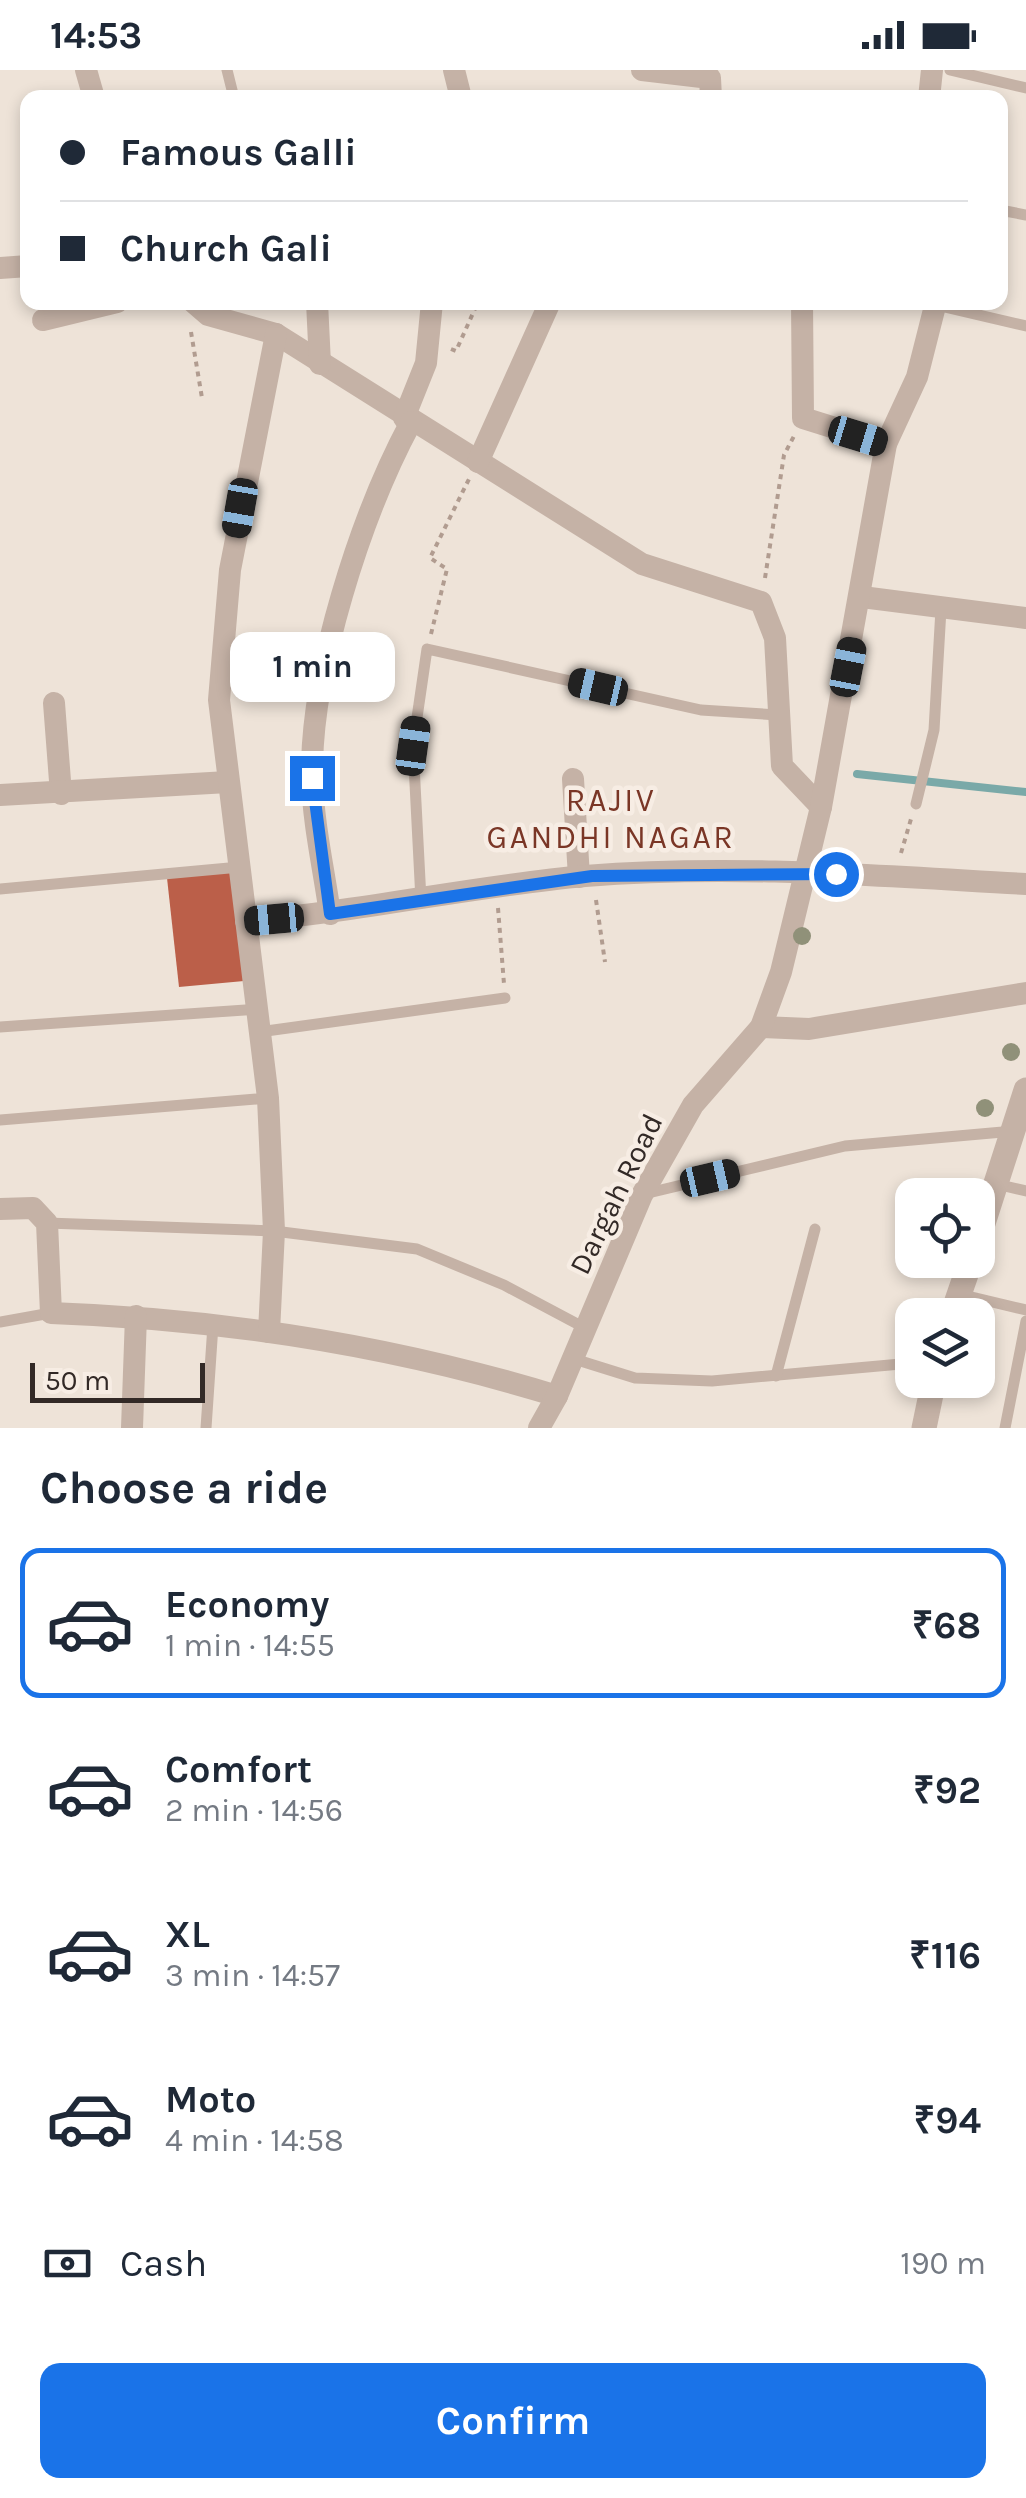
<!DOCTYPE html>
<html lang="en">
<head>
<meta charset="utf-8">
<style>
	:root { --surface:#fff; --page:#f2f2f3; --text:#1f2937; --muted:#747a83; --line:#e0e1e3; --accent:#1a73e8 }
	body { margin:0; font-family:Karla,sans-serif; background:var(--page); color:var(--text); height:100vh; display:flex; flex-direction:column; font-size:38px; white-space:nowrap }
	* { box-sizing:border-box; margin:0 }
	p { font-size:32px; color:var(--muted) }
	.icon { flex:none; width:55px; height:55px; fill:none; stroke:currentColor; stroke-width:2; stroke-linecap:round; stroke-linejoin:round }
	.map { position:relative; height:1358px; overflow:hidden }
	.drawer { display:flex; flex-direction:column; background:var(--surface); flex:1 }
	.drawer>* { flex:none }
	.hud { position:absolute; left:20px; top:20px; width:988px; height:220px; border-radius:20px; box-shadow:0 5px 15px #0003; display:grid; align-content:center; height:220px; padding:0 40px; background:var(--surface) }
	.tools { position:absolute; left:895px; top:1108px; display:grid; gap:20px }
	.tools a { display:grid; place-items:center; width:100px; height:100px; border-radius:20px; background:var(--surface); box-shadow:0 5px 15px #0003; font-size:50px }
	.scale { position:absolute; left:30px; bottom:25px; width:175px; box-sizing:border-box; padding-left:10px; border:5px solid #322926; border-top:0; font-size:28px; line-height:35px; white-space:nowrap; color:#322926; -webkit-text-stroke:8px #f7ede4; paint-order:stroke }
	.end { position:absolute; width:45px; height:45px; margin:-22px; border:12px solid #1a73e8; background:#fff; box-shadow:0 0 0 5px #fff }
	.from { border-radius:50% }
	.bubble { position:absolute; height:70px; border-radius:20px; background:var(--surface); box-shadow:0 5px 15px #0003; font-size:32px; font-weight:700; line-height:70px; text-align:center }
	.car { position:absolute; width:30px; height:60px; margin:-30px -15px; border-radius:12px; box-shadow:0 0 8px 2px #0007; background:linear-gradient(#222 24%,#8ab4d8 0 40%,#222 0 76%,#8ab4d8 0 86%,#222 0) }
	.hud b { display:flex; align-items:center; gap:35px; height:95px; font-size:38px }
	.hud b+b { border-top:2px solid var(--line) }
	.hud i { width:25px; height:25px; background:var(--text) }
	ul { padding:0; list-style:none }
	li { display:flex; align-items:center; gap:30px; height:150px; margin:0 20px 15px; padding:0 20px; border:5px solid transparent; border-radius:20px }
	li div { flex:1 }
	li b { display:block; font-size:38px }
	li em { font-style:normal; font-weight:700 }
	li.active { border-color:var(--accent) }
	li>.icon { width:90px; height:90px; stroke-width:1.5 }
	h2 { padding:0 40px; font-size:45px; line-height:120px }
	.pay { display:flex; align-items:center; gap:25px; height:110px; padding:0 40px; font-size:38px }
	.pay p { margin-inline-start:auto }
	.action { display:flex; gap:20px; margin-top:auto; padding:20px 40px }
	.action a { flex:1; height:115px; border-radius:20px; background:var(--accent); color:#fff; font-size:40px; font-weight:700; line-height:115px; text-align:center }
	.status { display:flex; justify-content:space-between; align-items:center; height:70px; padding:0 50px; background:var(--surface); direction:ltr }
	.status svg { height:28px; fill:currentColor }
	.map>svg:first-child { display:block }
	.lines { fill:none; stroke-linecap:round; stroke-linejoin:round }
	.stream { stroke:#7aa9a8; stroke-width:8 }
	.building { fill:#bb5f49 }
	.path { stroke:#b19c90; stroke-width:4; stroke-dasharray:5 5; stroke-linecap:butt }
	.service { stroke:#c5b2a6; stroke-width:11 }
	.minor { stroke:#c5b2a6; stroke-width:22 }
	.tertiary { stroke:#c5b2a6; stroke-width:25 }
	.tree { fill:#909179 }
	.route { stroke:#1a73e8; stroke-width:12 }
	.labels { text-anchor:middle; stroke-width:9; stroke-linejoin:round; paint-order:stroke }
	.street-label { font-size:30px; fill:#322926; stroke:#f7ede4 }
	.neighbourhood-label { font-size:32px; letter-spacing:2.5px; fill:#7a3626; stroke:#f7ede4 }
</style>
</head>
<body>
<div class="status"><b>14:53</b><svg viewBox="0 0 49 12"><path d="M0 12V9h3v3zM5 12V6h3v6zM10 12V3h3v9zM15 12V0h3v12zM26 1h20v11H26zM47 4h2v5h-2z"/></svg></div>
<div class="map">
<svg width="1026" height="1358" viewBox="0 0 1026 1358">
	<rect width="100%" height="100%" fill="#eee3d8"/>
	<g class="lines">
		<!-- stream -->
		<path class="stream" d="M857 704 1026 722"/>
	</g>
	<!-- building -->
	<path class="building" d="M233 802 244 911 179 917 167 808Z"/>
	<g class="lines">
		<!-- path -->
		<g class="path">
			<path d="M191 262 202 328"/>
			<path d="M451 279 456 281 478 232"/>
			<path d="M765 508 784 385 794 366"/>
			<path d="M431 564 447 499 430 488 469 409"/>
			<path d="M901 783 911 749"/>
			<path d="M596 830 605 892"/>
			<path d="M498 838 504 914"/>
		</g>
		<!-- service -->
		<g class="service">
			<path d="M227 0 234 28"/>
			<path d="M950 0 1026 18"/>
			<path d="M1000 140 1026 145"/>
			<path d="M936 235 1026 256"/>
			<path d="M916 734 934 660 941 539"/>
			<path d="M0 819 240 797"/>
			<path d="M421 830 413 675 427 579 701 640 778 645"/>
			<path d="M0 957 258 939"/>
			<path d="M259 962 505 928"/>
			<path d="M0 1050 268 1028"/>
			<path d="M996 1114 1026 1121"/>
			<path d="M644 1124 845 1076 1014 1061"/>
			<path d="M47 1153 274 1161 417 1179 504 1215 585 1258"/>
			<path d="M959 1224 1026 1240"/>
			<path d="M0 1252 51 1243"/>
			<path d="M571 1288 635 1308 712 1311 912 1293"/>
			<path d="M776 1306 815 1159"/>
			<path d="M206 1358 213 1255"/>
			<path d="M1005 1358 1026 1251"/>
		</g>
		<!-- minor -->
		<g class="minor">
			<path d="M86 0 94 28"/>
			<path d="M454 0 461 28"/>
			<path d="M642 0 710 8 711 28"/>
			<path d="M929 28 932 0"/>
			<path d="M0 198 28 196"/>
			<path d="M193 232 208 245 276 264 642 494 761 532 775 568 782 696 821 737"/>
			<path d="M317 232 320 294"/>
			<path d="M802 232 803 348 886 374"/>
			<path d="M43 250 117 232"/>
			<path d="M404 348 426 293 432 232"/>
			<path d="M478 392 550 232"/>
			<path d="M862 527 1026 548"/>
			<path d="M54 633 61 724"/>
			<path d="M573 709 579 807"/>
			<path d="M0 725 228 712"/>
			<path d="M330 844C324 800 313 753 312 708 310 602 361 445 411 352"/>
			<path d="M246 851C360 842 472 816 585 806 732 794 880 806 1026 814"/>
			<path d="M761 957 809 959 1026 923"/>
			<path d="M0 1139 33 1138 47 1153 51 1243C222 1249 394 1276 557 1326"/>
			<path d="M269 1262 274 1161 268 1028 219 630 230 500 276 264"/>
			<path d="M132 1358 136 1246"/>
			<path d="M539 1358 557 1326 642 1125 693 1035 761 957 781 902 821 737 886 374 917 307 936 232"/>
		</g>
		<!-- tertiary -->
		<g class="tertiary">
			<path d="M978 1169 1026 1020"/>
			<path d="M952 1245 971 1190"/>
			<path d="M924 1358 934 1310"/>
		</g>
	</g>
	<!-- trees -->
	<g class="tree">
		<circle cx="802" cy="866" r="9"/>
		<circle cx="1011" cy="982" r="9"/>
		<circle cx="985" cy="1038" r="9"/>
	</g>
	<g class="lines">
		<!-- route -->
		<path class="route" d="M312 708 330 844 592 806 836 804"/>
	</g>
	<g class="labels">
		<!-- street labels -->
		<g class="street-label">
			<text transform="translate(616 1124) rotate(-64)" y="10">Dargah Road</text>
		</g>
		<!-- neighbourhood labels -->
		<g class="neighbourhood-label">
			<text x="611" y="741">RAJIV<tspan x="611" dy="37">GANDHI NAGAR</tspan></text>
		</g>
	</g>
</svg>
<div class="tools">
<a><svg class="icon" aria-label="locate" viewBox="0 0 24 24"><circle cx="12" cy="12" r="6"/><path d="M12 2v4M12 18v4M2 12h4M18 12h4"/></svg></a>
<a><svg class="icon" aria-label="layers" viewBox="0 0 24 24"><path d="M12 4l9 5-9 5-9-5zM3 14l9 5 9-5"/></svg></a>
</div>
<div class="scale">50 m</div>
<i class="end from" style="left:836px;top:804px"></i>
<i class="end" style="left:312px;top:708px"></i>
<div class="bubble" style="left:230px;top:562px;width:165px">1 min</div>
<i class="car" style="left:858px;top:366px;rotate:107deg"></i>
<i class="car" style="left:240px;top:438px;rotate:190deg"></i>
<i class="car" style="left:848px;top:597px;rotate:11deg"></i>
<i class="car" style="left:598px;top:617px;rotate:283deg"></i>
<i class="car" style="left:413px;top:676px;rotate:8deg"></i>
<i class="car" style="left:274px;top:849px;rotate:265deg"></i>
<i class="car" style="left:710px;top:1108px;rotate:77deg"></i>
<div class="hud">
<b><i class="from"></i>Famous Galli</b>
<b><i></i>Church Gali</b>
</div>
</div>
<section class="drawer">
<h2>Choose a ride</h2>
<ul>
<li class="active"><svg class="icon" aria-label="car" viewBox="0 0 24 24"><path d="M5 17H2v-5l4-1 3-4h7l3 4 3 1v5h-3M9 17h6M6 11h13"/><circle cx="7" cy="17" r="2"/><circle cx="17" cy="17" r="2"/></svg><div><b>Economy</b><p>1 min · 14:55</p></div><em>₹68</em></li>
<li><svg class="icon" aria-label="car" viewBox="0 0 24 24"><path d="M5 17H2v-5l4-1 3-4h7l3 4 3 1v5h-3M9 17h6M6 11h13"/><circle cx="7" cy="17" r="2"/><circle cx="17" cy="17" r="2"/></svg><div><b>Comfort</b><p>2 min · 14:56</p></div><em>₹92</em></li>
<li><svg class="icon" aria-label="car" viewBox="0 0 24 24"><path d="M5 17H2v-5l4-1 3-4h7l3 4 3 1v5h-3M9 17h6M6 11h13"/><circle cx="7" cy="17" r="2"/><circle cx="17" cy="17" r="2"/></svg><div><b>XL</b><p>3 min · 14:57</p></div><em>₹116</em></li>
<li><svg class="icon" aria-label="car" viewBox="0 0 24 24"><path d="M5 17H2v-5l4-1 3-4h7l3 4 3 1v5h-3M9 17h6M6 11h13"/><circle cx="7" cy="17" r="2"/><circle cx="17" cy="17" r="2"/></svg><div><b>Moto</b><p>4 min · 14:58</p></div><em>₹94</em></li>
</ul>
<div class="pay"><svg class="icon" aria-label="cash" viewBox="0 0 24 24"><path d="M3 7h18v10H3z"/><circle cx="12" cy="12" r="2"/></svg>Cash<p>190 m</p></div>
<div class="action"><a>Confirm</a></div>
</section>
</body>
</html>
